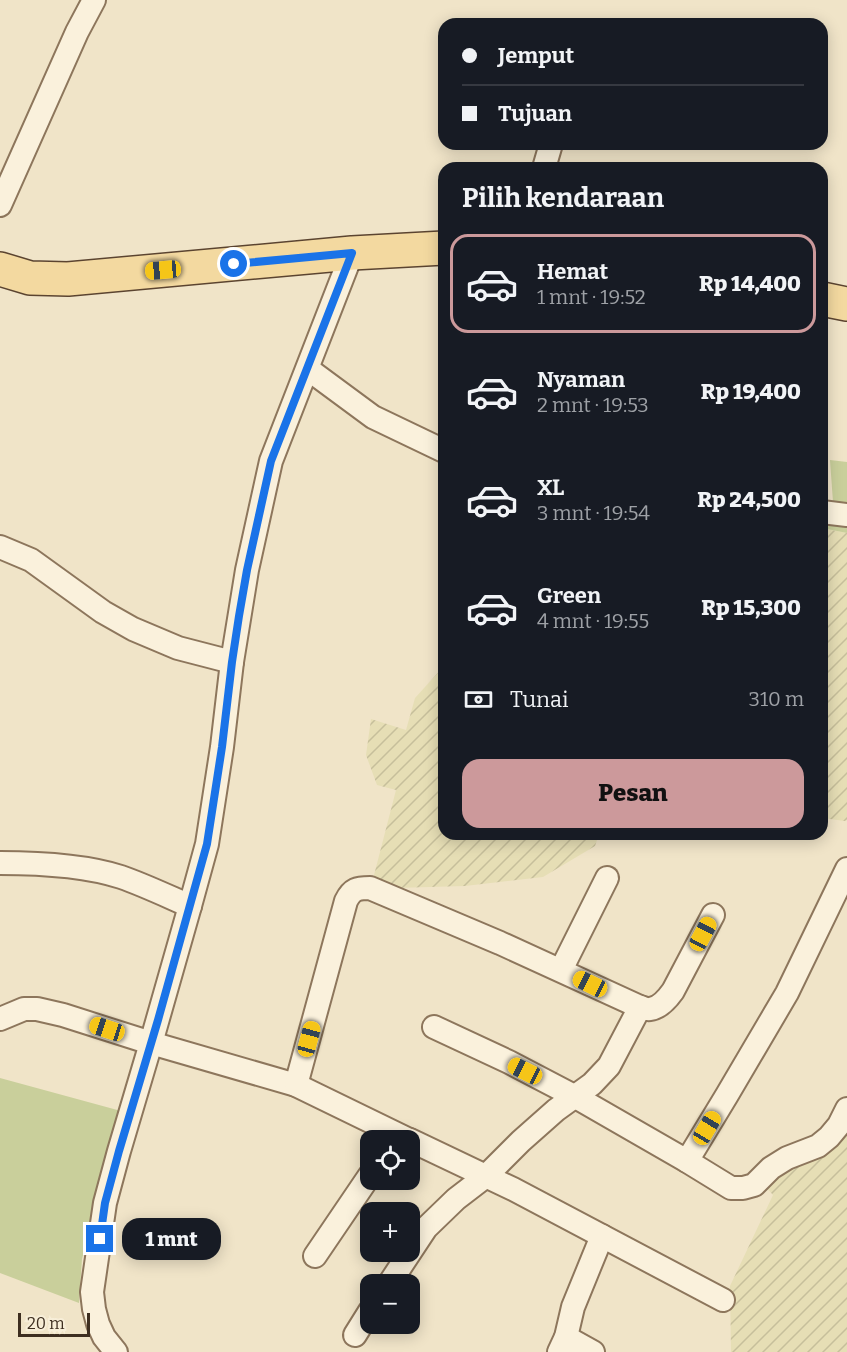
<!DOCTYPE html>
<html lang="id">
<head>
<meta charset="utf-8">
<style>
	:root { --surface:#171b24; --page:#20242c; --text:#f1f3f6; --muted:#9ea1a6; --line:#363941; --accent:#cc999b }
	body { margin:0; font-family:Bitter,serif; background:var(--page); color:var(--text); height:100vh; display:flex; flex-direction:column; font-size:22px; white-space:nowrap }
	* { box-sizing:border-box; margin:0 }
	p { font-size:20px; color:var(--muted) }
	.icon { flex:none; width:33px; height:33px; fill:none; stroke:currentColor; stroke-width:2; stroke-linecap:round; stroke-linejoin:round }
	.map { position:relative; flex:1; overflow:hidden }
	.drawer { position:absolute; left:438px; top:162px; width:390px; height:678px; display:flex; flex-direction:column; background:var(--surface); border-radius:18px; box-shadow:0 3px 15px #0003 }
	.drawer>* { flex:none }
	.banner { position:absolute; left:438px; top:18px; width:390px; height:132px; border-radius:18px; box-shadow:0 3px 15px #0003; display:grid; align-content:center; height:132px; padding:0 24px; background:var(--surface) }
	.tools { position:absolute; left:360px; top:1130px; display:grid; gap:12px }
	.tools a { display:grid; place-items:center; width:60px; height:60px; border-radius:12px; background:var(--surface); box-shadow:0 3px 15px #0003; font-size:30px }
	.scale { position:absolute; left:18px; bottom:15px; width:72px; box-sizing:border-box; padding-left:6px; border:3px solid #3d2e20; border-top:0; font-size:16px; line-height:21px; white-space:nowrap; color:#3d2e20; -webkit-text-stroke:4px #f7eed8; paint-order:stroke }
	.end { position:absolute; width:27px; height:27px; margin:-14px; border:8px solid #1a73e8; background:#fff; box-shadow:0 0 0 3px #fff }
	.from { border-radius:50% }
	.bubble { position:absolute; height:42px; border-radius:18px; background:var(--surface); box-shadow:0 3px 15px #0003; font-size:20px; font-weight:800; line-height:42px; text-align:center }
	.car { position:absolute; width:18px; height:36px; margin:-18px -9px; border-radius:8px; box-shadow:0 0 4px 2px #0007; background:linear-gradient(#f5c518 24%,#345 0 40%,#f5c518 0 76%,#345 0 86%,#f5c518 0) }
	.banner b { display:flex; align-items:center; gap:21px; height:57px; font-size:22px }
	.banner b+b { border-top:2px solid var(--line) }
	.banner i { width:15px; height:15px; background:var(--text) }
	ul { padding:0; list-style:none }
	li { display:flex; align-items:center; gap:18px; height:99px; margin:0 12px 9px; padding:0 12px; border:3px solid transparent; border-radius:18px }
	li div { flex:1 }
	li b { display:block; font-size:22px }
	li em { font-style:normal; font-weight:800 }
	li.current { border-color:var(--accent) }
	li>.icon { width:54px; height:54px; stroke-width:1.5 }
	h2 { padding:0 24px; font-size:27px; line-height:72px }
	.pay { display:flex; align-items:center; gap:15px; height:66px; padding:0 24px; font-size:22px }
	.pay p { margin-inline-start:auto }
	.primary-button { display:flex; gap:12px; margin-top:auto; padding:12px 24px }
	.primary-button a { flex:1; height:69px; border-radius:18px; background:var(--accent); color:#111; font-size:24px; font-weight:800; line-height:69px; text-align:center }
	.map>svg:first-child { display:block }
	.farmland { fill:url(#farmland-furrows) }
	.grass { fill:#c9cf9b }
	.lines { fill:none; stroke-linecap:round; stroke-linejoin:round }
	.minor-casing { stroke:#8d765c; stroke-width:26 }
	.primary-casing { stroke:#5b4430; stroke-width:36 }
	.minor { stroke:#faf1dc; stroke-width:22 }
	.primary { stroke:#f3d9a0; stroke-width:33 }
	.route { stroke:#1a73e8; stroke-width:8 }
</style>
</head>
<body>
<div class="map">
<svg width="847" height="1352" viewBox="0 0 847 1352">
	<defs>
		<pattern id="farmland-furrows" width="10" height="10" patternUnits="userSpaceOnUse" patternTransform="scale(1.5)"><rect width="10" height="10" fill="#e6deb5"/><path d="M-1 1l2-2M0 10L10 0M9 11l2-2" fill="none" stroke="#c6bf9b"/></pattern>
	</defs>
	<rect width="100%" height="100%" fill="#f0e4c8"/>
	<!-- farmland -->
	<g class="farmland">
		<path d="M822 528 847 533V820L845 821 822 818Z"/>
		<path d="M444 666V834H599L595 846 543 877 465 886 395 888 373 879 396 790 377 785 366 755 371 719 406 730 415 698Z"/>
		<path d="M847 1120V1352H731L730 1286 773 1195 764 1185Z"/>
	</g>
	<!-- grass -->
	<g class="grass">
		<path d="M830 460 847 462V533L822 528V500L833 502Z"/>
		<path d="M0 1078 121 1111 82 1259 79 1303 0 1273Z"/>
	</g>
	<g class="lines">
		<defs>
			<g id="minor">
				<path d="M544 168 551 144"/>
				<path d="M0 205 77 32 94 0"/>
				<path d="M308 369 373 417 444 451"/>
				<path d="M822 512 847 515"/>
				<path d="M0 547 31 560 103 612 133 629 178 648 232 662"/>
				<path d="M0 863C39 863 84 865 121 877 144 885 167 896 190 906"/>
				<path d="M561 970 607 878"/>
				<path d="M0 1019 24 1009H37L63 1015 151 1043 296 1085 409 1140"/>
				<path d="M434 1027 509 1062 574 1096 687 1161 727 1095 787 993 847 869"/>
				<path d="M296 1085 346 901C352 889 357 888 370 888L500 943 640 1007"/>
				<path d="M410 1140 513 1189 723 1300"/>
				<path d="M687 1161 731 1188H743L754 1185 771 1168 787 1158 818 1146 829 1137 839 1125 847 1109"/>
				<path d="M315 1256 370 1175"/>
				<path d="M389 1284 426 1228 456 1199 486 1176 521 1141 556 1110 592 1084 609 1066 640 1007C644 1008 647 1010 650 1009 660 1008 668 998 673 991L713 915"/>
				<path d="M355 1335 370 1311"/>
				<path d="M566 1337 593 1352"/>
				<path d="M116 1352 104 1337 98 1324 94 1309 92 1292 105 1203 119 1151 151 1043 190 906 207 844 222 747 232 662 247 570 271 461 352 253"/>
				<path d="M559 1352 566 1337 573 1307 602 1236"/>
			</g>
			<g id="primary">
				<path d="M0 269 30 278 68 279 352 253 444 248"/>
				<path d="M822 299 847 304"/>
			</g>
		</defs>
		<!-- minor casing -->
		<use href="#minor" class="minor-casing"/>
		<!-- primary casing -->
		<use href="#primary" class="primary-casing"/>
		<!-- minor -->
		<use href="#minor" class="minor"/>
		<!-- primary -->
		<use href="#primary" class="primary"/>
	</g>
	<g class="lines">
		<!-- route -->
		<path class="route" d="M100 1239 105 1203 119 1151 158 1020 207 844 222 747 232 662 239 616 247 570 271 461 352 253 234 264"/>
	</g>
</svg>
<div class="tools">
<a><svg class="icon" aria-label="locate" viewBox="0 0 24 24"><circle cx="12" cy="12" r="6"/><path d="M12 2v4M12 18v4M2 12h4M18 12h4"/></svg></a>
<a>+</a>
<a>−</a>
</div>
<div class="scale">20 m</div>
<i class="end from" style="left:234px;top:264px"></i>
<i class="end" style="left:100px;top:1239px"></i>
<div class="bubble" style="left:122px;top:1218px;width:99px">1 mnt</div>
<i class="car" style="left:163px;top:270px;rotate:265deg"></i>
<i class="car" style="left:703px;top:934px;rotate:28deg"></i>
<i class="car" style="left:590px;top:984px;rotate:296deg"></i>
<i class="car" style="left:107px;top:1029px;rotate:288deg"></i>
<i class="car" style="left:309px;top:1039px;rotate:15deg"></i>
<i class="car" style="left:525px;top:1071px;rotate:297deg"></i>
<i class="car" style="left:707px;top:1128px;rotate:31deg"></i>
<div class="banner">
<b><i class="from"></i>Jemput</b>
<b><i></i>Tujuan</b>
</div>
<section class="drawer">
<h2>Pilih kendaraan</h2>
<ul>
<li class="current"><svg class="icon" aria-label="car" viewBox="0 0 24 24"><path d="M5 17H2v-5l4-1 3-4h7l3 4 3 1v5h-3M9 17h6M6 11h13"/><circle cx="7" cy="17" r="2"/><circle cx="17" cy="17" r="2"/></svg><div><b>Hemat</b><p>1 mnt · 19:52</p></div><em>Rp 14,400</em></li>
<li><svg class="icon" aria-label="car" viewBox="0 0 24 24"><path d="M5 17H2v-5l4-1 3-4h7l3 4 3 1v5h-3M9 17h6M6 11h13"/><circle cx="7" cy="17" r="2"/><circle cx="17" cy="17" r="2"/></svg><div><b>Nyaman</b><p>2 mnt · 19:53</p></div><em>Rp 19,400</em></li>
<li><svg class="icon" aria-label="car" viewBox="0 0 24 24"><path d="M5 17H2v-5l4-1 3-4h7l3 4 3 1v5h-3M9 17h6M6 11h13"/><circle cx="7" cy="17" r="2"/><circle cx="17" cy="17" r="2"/></svg><div><b>XL</b><p>3 mnt · 19:54</p></div><em>Rp 24,500</em></li>
<li><svg class="icon" aria-label="car" viewBox="0 0 24 24"><path d="M5 17H2v-5l4-1 3-4h7l3 4 3 1v5h-3M9 17h6M6 11h13"/><circle cx="7" cy="17" r="2"/><circle cx="17" cy="17" r="2"/></svg><div><b>Green</b><p>4 mnt · 19:55</p></div><em>Rp 15,300</em></li>
</ul>
<div class="pay"><svg class="icon" aria-label="cash" viewBox="0 0 24 24"><path d="M3 7h18v10H3z"/><circle cx="12" cy="12" r="2"/></svg>Tunai<p>310 m</p></div>
<div class="primary-button"><a>Pesan</a></div>
</section>
</div>
</body>
</html>
